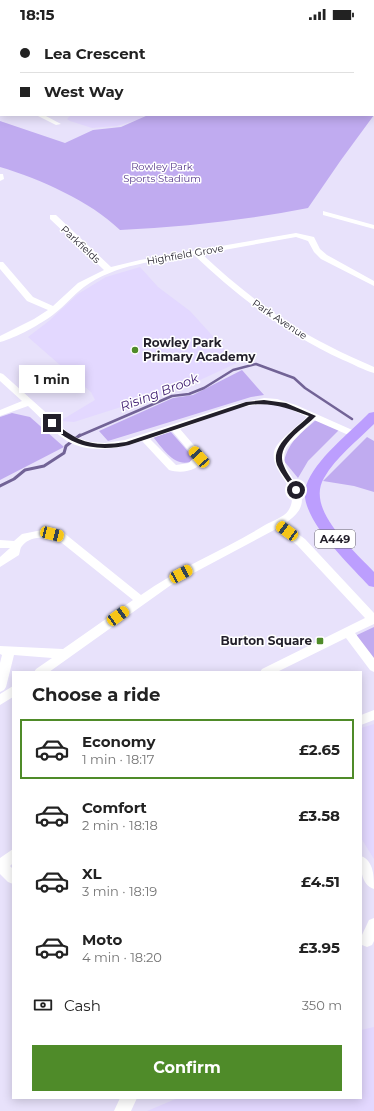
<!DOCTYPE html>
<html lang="en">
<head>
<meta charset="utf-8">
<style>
	:root { --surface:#fff; --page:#f6f6f6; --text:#222; --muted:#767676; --line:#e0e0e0; --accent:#4f8b29 }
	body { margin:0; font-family:Montserrat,sans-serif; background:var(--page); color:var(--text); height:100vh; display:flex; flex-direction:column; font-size:15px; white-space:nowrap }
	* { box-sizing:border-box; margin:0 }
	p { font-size:13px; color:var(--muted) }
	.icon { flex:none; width:22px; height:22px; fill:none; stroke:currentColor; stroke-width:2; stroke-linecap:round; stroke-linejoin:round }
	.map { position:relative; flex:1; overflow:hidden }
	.drawer { position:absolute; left:12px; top:643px; width:350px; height:428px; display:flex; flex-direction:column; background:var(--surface); border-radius:0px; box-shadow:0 2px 10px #0003 }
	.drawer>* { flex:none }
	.guide { position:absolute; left:0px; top:0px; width:374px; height:88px; box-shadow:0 2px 10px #0003; display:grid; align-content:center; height:88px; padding:0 20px; background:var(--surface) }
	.end { position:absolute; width:18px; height:18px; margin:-9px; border:5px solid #221f2a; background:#fff; box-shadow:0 0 0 2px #fff }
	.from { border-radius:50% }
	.bubble { position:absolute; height:28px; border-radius:0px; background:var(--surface); box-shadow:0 2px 10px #0003; font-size:13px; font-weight:700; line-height:28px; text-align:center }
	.car { position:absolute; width:12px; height:24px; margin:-12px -6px; border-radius:5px; box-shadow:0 0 3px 1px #0007; background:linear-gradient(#f5c518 24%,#345 0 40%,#f5c518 0 76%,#345 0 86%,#f5c518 0) }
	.guide b { display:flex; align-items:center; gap:14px; height:38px; font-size:15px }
	.guide b+b { border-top:1px solid var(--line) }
	.guide i { width:10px; height:10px; background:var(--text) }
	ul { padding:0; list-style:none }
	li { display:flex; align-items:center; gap:12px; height:60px; margin:0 8px 6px; padding:0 12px; border:2px solid transparent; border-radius:0px }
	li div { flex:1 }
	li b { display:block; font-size:15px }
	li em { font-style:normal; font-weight:700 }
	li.current { border-color:var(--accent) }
	li>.icon { width:36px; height:36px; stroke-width:1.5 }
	h2 { padding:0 20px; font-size:18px; line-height:48px }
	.pay { display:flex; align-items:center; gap:10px; height:44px; padding:0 20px; font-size:15px }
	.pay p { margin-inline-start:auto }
	.button { display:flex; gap:8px; margin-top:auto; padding:8px 20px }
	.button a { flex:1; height:46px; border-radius:0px; background:var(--accent); color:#fff; font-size:16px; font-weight:700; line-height:46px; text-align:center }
	.status { display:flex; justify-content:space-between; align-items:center; height:28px; padding:0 20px; background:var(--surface); direction:ltr }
	.status svg { height:11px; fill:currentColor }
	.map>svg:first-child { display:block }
	.built { fill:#e3d8ff }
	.green { fill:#c0abf0 }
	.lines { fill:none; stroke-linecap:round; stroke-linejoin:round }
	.stream-far1 { stroke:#726396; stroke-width:2.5 }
	.stream { stroke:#726396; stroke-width:3 }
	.minor { fill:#fff; fill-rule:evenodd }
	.highway { fill:#bc9efe; fill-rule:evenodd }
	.route { fill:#221f2a }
	.poi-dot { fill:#4f8b29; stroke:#fff; stroke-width:1.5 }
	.labels { text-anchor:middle; stroke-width:3; stroke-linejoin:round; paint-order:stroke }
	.far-park-label { font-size:10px; fill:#57398b; stroke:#fff }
	.far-street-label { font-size:10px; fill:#221f2a; stroke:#fff }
	.shield { fill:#fff; stroke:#64626a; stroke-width:1 }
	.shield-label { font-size:11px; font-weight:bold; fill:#221f2a }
	.poi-label { font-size:12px; font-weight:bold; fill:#221f2a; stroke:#fff; text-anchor:start }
	.water-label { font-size:13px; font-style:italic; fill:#452475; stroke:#fff }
</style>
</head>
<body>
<div class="status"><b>18:15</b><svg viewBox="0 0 49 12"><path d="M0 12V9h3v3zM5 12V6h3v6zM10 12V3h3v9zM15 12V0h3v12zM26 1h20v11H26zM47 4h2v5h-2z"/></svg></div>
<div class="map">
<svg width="374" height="1083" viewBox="0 0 374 1083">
	<rect width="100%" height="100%" fill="#e8e2fb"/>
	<!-- built -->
	<g class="built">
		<path d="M71 87H145L140 91 117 98 92 100 70 93 67 91Z"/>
		<path d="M140 239 158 259 190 283 237 335 187 358 74 394 60 393 95 372 91 364 28 309 49 293 78 266 106 249Z"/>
		<path d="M374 696V831L361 810V700Z"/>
		<path d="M374 999V1083H147L178 1070H361V1002Z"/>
	</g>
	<!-- green -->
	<g class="green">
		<path d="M373 42 374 87 341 132 308 180C246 192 183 199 120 202 90 173 40 151 0 139V93L65 115 93 102 121 99 148 87H373Z"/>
		<path d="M242 342 264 367 251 369 108 413 99 403 173 370 193 367Z"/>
		<path d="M12 385 30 389 64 419 0 452V389Z"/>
		<path d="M316 392 339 402 308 433 298 450 284 433C290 412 300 406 316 392Z"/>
		<path d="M171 404 192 428 196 431C177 443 165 423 153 409Z"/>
		<path d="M367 409 374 413V464L354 458 323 453Z"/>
		<path d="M374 599V632L357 611V607Z"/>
	</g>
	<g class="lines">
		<!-- stream-far1 -->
		<path class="stream-far1" d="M79 408 172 368 189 366 204 360 233 342 256 336 294 350 305 360 352 391"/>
		<!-- stream -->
		<path class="stream" d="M0 458 14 451 25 442 44 438 64 425 66 418 80 407"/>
		<!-- minor -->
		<g class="minor">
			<path d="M155 0H180L179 1Z"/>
			<path d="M254 0H271L272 1H255Z"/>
			<path d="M355 0H365L366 1H356Z"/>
			<rect x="373" y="1" width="1" height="5"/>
			<path d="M36 87H44L61 96 56 97Z"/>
			<path d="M0 146H3L4 151 0 153Z"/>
			<path d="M323 183 374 197V201L323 187Z"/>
			<path d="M50 187H56L111 239 140 232 296 205 314 209 320 221 327 227 374 253V258L321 231 314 224 308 213 296 209 202 226C239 261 283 295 329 318 344 326 359 332 374 339V345C363 342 353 336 343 332 288 307 238 269 194 227 157 233 115 236 84 259 73 267 65 278 54 286 41 296 16 310 0 314V308L34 291 48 282 27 273 0 241V234H3L33 269 53 278 78 255 104 242 50 191Z"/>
			<path d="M0 345 3 346 72 408 90 414 105 415 125 412 232 377 264 370 277 371 296 377 359 405 361 407 359 409H353L314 392 287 419C271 446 330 467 284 496L305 511 374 585V596L355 605 374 630V644L370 642 346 610 277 644H260L262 641 365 590 297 517 276 501 171 557 49 644H34L36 641 52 630 14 627 6 659 4 662 0 664V635L2 627 0 626V618L63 621 133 572 57 511C46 510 31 507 22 518 20 520 20 524 19 527L0 539V529L10 520H0V512L14 513 22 506 42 502 64 505 141 567C180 539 225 522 265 497 272 493 284 489 288 483 303 461 270 445 274 424 276 413 299 397 307 389 297 384 286 378 275 377 247 372 207 392 180 401L204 429C200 443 182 446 169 442L142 413C118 421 90 426 67 413 53 404 40 389 28 378L0 388V382L22 373 0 353ZM172 403 194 429 189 435 176 437 150 411Z"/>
			<path d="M13 658V669L0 677V666Z"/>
			<path d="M374 682V692L361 697V687Z"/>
			<path d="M13 821V835L10 838 13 841V856L8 854 0 846V830Z"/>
			<path d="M361 828C374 833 374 849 374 861 360 856 361 840 361 828Z"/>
			<path d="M374 890V913L372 917 367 919 362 917 361 909 369 892Z"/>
			<path d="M120 1070H137L131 1083H114Z"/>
		</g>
		<!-- highway -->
		<path class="highway" d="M374 384V396C357 413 336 429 324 450 305 482 354 522 374 544V559L369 558C350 537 296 487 306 458 315 431 350 405 369 385Z"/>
	</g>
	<!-- route -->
	<path class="route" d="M264 372 286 375 316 388C304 401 274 417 284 438 287 446 294 454 299 462L298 463H294C289 455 281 446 277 437 270 417 297 400 309 388 288 380 272 374 249 377L129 417C99 424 70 419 49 395L54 394C78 415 94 419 126 414L246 374Z"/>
	<!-- markers -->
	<g class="poi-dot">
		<circle cx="135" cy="322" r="4"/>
		<rect x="316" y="609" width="8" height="8" rx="2"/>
	</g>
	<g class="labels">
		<!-- far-park labels -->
		<g class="far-park-label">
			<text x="162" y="142">Rowley Park<tspan x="162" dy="12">Sports Stadium</tspan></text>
		</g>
		<!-- far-street labels -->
		<g class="far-street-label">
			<text transform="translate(81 216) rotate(43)" y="4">Parkfields</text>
			<text transform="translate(185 226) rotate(-10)" y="4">Highfield Grove</text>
			<text transform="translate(280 291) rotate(34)" y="4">Park Avenue</text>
		</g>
		<!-- shield labels -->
		<rect class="shield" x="315" y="502" width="40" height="18" rx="3"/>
		<g class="shield-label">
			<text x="335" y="515">A449</text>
		</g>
		<!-- poi labels -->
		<g class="poi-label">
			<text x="143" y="319">Rowley Park<tspan x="143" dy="14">Primary Academy</tspan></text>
			<text x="312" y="617" text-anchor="end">Burton Square</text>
		</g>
		<!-- water labels -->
		<g class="water-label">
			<text transform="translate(159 364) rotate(-21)" y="5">Rising Brook</text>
		</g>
	</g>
</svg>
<i class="end from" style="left:296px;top:462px"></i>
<i class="end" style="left:52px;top:395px"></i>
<div class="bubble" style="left:19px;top:337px;width:66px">1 min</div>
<i class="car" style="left:199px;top:429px;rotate:318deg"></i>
<i class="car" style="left:287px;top:503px;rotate:306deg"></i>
<i class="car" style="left:52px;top:506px;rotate:104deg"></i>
<i class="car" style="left:181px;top:546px;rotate:62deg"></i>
<i class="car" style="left:118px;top:588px;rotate:54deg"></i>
<div class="guide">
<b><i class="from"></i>Lea Crescent</b>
<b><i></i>West Way</b>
</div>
<section class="drawer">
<h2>Choose a ride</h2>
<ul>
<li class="current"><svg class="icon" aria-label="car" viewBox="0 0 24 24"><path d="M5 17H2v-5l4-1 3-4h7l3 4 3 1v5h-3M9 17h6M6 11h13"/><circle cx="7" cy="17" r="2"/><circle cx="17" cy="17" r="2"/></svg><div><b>Economy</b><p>1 min · 18:17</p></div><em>£2.65</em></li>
<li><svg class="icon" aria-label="car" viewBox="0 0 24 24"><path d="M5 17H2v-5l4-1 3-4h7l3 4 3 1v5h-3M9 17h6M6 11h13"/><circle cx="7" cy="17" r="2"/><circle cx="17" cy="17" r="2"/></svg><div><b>Comfort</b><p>2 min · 18:18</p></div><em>£3.58</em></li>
<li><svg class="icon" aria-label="car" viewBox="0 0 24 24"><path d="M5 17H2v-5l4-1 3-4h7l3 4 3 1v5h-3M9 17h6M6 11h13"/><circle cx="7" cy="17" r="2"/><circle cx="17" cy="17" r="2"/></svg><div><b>XL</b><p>3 min · 18:19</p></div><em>£4.51</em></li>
<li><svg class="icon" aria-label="car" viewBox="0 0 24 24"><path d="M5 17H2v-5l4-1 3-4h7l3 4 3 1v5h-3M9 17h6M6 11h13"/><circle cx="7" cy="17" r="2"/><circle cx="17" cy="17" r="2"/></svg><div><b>Moto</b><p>4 min · 18:20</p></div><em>£3.95</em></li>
</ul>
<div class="pay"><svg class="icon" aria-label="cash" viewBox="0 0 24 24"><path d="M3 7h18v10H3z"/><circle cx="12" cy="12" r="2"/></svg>Cash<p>350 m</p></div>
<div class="button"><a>Confirm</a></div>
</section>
</div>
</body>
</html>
